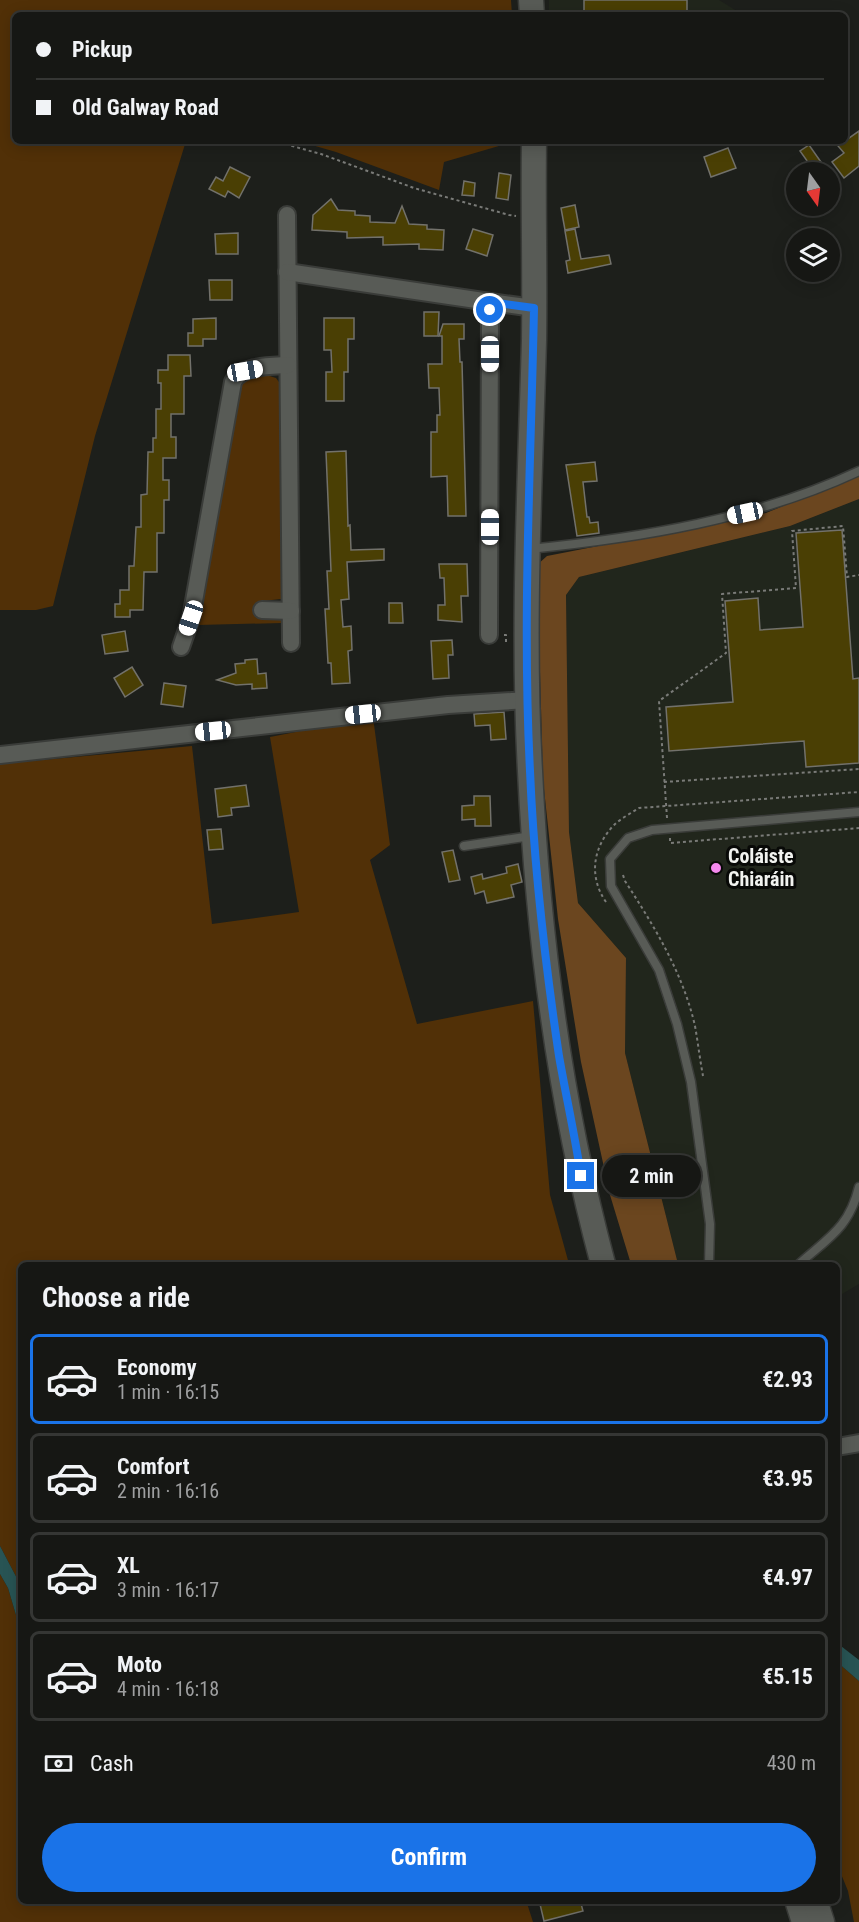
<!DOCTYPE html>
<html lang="en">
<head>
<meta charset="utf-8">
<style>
	:root { --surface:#161714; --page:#232422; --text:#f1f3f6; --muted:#9e9fa0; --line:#353634; --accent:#1a73e8 }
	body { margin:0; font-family:"Roboto Condensed",sans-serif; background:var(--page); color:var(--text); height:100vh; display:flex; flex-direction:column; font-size:22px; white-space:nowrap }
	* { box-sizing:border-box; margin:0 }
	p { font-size:20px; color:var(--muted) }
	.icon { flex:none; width:33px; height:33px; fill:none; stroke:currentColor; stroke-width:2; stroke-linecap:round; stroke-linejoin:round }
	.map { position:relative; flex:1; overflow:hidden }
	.sheet { position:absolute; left:18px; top:1262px; width:822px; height:642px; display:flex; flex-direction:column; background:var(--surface); border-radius:9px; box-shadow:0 3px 15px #0003,0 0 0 2px var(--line) }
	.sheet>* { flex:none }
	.hud { position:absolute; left:12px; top:12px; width:836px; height:132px; border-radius:9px; box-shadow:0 3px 15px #0003,0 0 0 2px var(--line); display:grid; align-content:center; height:132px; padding:0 24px; background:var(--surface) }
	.needle { width:39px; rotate:166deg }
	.tools { position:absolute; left:786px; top:162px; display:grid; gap:12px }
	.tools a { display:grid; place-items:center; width:54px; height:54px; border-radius:50%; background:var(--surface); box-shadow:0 3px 15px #0003,0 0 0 2px var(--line); font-size:30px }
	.end { position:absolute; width:27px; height:27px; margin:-14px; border:8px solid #1a73e8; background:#fff; box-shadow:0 0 0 3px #fff }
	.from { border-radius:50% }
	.bubble { position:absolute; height:42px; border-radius:21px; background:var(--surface); box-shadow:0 3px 15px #0003,0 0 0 2px var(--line); font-size:20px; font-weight:700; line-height:42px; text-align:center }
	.car { position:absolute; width:18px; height:36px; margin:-18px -9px; border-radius:8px; box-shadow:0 0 4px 2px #0007; background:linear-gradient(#fff 24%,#345 0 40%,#fff 0 76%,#345 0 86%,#fff 0) }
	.hud b { display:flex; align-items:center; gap:21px; height:57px; font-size:22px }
	.hud b+b { border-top:2px solid var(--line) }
	.hud i { width:15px; height:15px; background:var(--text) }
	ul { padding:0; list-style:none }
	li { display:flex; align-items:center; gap:18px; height:90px; margin:0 12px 9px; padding:0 12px; border:3px solid var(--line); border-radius:9px }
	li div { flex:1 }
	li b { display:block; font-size:22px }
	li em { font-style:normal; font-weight:700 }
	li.selected { border-color:var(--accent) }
	li>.icon { width:54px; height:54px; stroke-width:1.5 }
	h2 { padding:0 24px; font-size:27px; line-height:72px }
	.pay { display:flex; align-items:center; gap:15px; height:66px; padding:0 24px; font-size:22px }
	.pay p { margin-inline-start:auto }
	.button { display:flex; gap:12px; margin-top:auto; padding:12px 24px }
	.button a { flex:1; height:69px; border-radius:36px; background:var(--accent); color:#fff; font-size:24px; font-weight:700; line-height:69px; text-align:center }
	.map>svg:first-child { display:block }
	.built { fill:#21261c }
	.green { fill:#513007 }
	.forest { fill:#6b461f }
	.water { fill:#285454 }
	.building { fill:#4a3f04; stroke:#72716b; stroke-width:1.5 }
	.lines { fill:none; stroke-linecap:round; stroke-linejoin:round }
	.service-casing { stroke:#3a3c39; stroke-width:11 }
	.minor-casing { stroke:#3a3c39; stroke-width:20 }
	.secondary-casing { stroke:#3a3c39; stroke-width:27 }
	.path { stroke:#7a7b78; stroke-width:2; stroke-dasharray:3 3; stroke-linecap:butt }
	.service { stroke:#585b56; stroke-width:8 }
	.minor { stroke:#585b56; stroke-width:16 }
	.secondary { stroke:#585b56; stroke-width:24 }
	.route { stroke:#1a73e8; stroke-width:8 }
	.poi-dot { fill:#f589ee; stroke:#080907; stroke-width:2 }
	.labels { text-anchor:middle; stroke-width:6; stroke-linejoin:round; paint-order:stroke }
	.poi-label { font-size:20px; font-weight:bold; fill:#f1f2ef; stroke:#080907; text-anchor:start }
</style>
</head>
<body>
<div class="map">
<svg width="859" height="1922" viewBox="0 0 859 1922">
	<rect width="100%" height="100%" fill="#1d1f1b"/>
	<!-- built -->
	<g class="built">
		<path d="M549 0H719L740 13V15H549Z"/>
		<path d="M859 499V1284L837 1297V1264H678L625 1053 626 958 578 903 569 832 566 595 579 577 790 526Z"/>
	</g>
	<!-- green -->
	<g class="green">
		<path d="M0 0H511L512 15H15V74H10L15 78V141H186L95 436 53 606 36 610H0Z"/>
		<path d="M298 141H516L444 162 439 190 336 152Z"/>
		<path d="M260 373 276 378 284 389 287 592 281 599 263 601V614L281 617 282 623 198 625 238 392 243 378Z"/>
		<path d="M373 717 390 845 370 860 417 1024 533 1001 550 1195 569 1264H21V1586L0 1546V764L192 746 212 924 299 912 270 737Z"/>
		<path d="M0 1574 8 1588 21 1632V1900H526L533 1922H0Z"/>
		<path d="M837 1662 859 1681V1922H854L848 1891 837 1864Z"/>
	</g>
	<!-- forest -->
	<path class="forest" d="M859 475V499L790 526 579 577 566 595 569 832 578 903 626 958 625 1053 678 1264H631L610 1195 581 1062 558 919 543 780 537 565 547 556 766 513Z"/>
	<!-- water -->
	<g class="water">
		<path d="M0 1546 21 1586V1632L8 1588 0 1574Z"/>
		<path d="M837 1643 859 1660V1681L837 1662Z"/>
	</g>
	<!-- building -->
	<g class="building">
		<rect x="584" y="0" width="103" height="15"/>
		<path d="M859 131V166L844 178 832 162 844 153 838 146Z"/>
		<path d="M809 145 828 172H815L800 151Z"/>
		<path d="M728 148 736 168 711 177 704 157Z"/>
		<path d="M230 167 250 177 239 198 228 191 225 197 209 189 216 177 223 181Z"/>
		<path d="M499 173 511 175 508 200 496 198Z"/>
		<path d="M464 181 475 183 474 196 462 195Z"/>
		<path d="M331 199 338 210 355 211V215L370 216V222L395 223 402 206 409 224 427 225V229L444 230 443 250 419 249V244L383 245V237L347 238V232L312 230 313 215Z"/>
		<path d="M575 205 579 227 565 230 561 208Z"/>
		<path d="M473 229 493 235 487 256 466 249Z"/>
		<path d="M575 229 581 259 609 255 611 264 568 273 566 261 570 260 565 231Z"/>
		<path d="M238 233V254H216L215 234Z"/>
		<path d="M209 280H232V300H210Z"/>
		<path d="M424 312H439L438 336H424Z"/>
		<path d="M216 318V339H203V346H188V333H193V319Z"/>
		<path d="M324 318H354V339H348V372H344V401H326V372H332L331 350H324Z"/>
		<path d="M443 324H464V339H459L460 362H462L466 516H448L447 476 431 477V432H437V415H440L439 388H429L428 364H442V336H439Z"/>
		<path d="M168 355H190L191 376H184V414H171V437H176V458H163V480H169V500H164V533H157V572H144L143 610H130V617H115V604H120V590H129V566H134L136 527H141V495L147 494 148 452H153V438H156V409H161V383H158V370H168Z"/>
		<path d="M346 451 348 526 350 525 351 550 384 549V560L347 562 349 599 341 600 343 627 351 626 352 650 348 651 350 683 332 684 331 663H328L325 609H329L327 571H331L326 452Z"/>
		<path d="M595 462 597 481 583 482 587 517H589L590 523 598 522 599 533 577 536 566 465Z"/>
		<path d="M842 530 853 679 859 678V763L806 767 804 741 669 751 666 707 733 702 725 601 758 598 760 630 803 627 796 533Z"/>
		<path d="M439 564H467L468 596H461L462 622 438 620V605H445L444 578H440Z"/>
		<path d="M389 603H402L403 623H389Z"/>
		<path d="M125 631 128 651 105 654 102 635Z"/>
		<path d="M452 640 453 655H448L449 678 433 679 431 641Z"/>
		<path d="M257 659 258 674 266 673 267 688 252 689V684L236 685 217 680 236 673 235 664 245 663V660Z"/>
		<path d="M132 667 143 685 125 697 114 678Z"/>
		<path d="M164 683 186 686 183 707 161 704Z"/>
		<path d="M504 712 506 739 491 740 490 725 475 726 474 714Z"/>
		<path d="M246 785 249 806 231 808 232 815 218 817 215 789Z"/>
		<path d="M474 796H490L491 826H475V819L462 820V806L474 805Z"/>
		<path d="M221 829 223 849 209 850 207 830Z"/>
		<path d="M453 850 460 880 449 882 442 852Z"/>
		<path d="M518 864 522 882 511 885 514 897 487 903 484 891 475 894 471 877 482 874 483 879 507 873 506 867Z"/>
		<path d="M539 1900H580L583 1911 544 1921Z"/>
	</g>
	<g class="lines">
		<defs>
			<g id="service">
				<path d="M529 549C640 538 757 519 859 471"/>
				<path d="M464 846 531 836"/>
				<path d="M709 1264 710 1224 691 1082 677 1024 659 970 611 886 610 859 628 838 652 830 859 812"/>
				<path d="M799 1264C828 1238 849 1228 859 1187"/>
			</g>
			<g id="minor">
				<path d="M287 215 291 643"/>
				<path d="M287 272 490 302"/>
				<path d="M262 610 291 611"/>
				<path d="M489 635 490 302 534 308"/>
				<path d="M181 647 191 618 233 382C241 365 272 366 288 365"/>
				<path d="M0 755 448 705 528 700"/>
				<path d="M837 1447 859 1443"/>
			</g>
			<g id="secondary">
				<path d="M531 0 532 15"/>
				<path d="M534 141C533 207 535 273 534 340 530 483 522 628 530 771 538 937 560 1104 603 1264"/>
				<path d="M797 1900 804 1922"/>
				<path d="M815 1900 822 1922"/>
			</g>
		</defs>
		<!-- service casing -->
		<use href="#service" class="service-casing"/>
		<!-- minor casing -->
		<use href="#minor" class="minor-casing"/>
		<!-- secondary casing -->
		<use href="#secondary" class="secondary-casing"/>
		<!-- path -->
		<g class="path">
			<path d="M274 141 321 154 414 188 509 215 516 216"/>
			<path d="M504 635H506V642H509"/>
			<path d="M664 782 859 769"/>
			<path d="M667 818 659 701 726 653 722 594 796 588 792 531 843 526 847 577 859 575"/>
			<path d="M670 838V843L859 828"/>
			<path d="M623 875 625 881C654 926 683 973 695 1026 698 1043 700 1060 703 1076"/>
			<path d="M606 902C588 876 593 846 615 824 622 818 631 813 639 808L859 792"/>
		</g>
		<!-- service -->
		<use href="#service" class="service"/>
		<!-- minor -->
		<use href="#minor" class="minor"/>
		<!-- secondary -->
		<use href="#secondary" class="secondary"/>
	</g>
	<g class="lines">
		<!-- route -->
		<path class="route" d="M490 310V302L534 308C531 462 522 617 530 771 534 866 545 962 559 1056 566 1096 575 1136 581 1176"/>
	</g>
	<!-- markers -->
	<circle class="poi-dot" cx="716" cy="868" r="6"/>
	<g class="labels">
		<!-- poi labels -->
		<g class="poi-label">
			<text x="728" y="863">Coláiste<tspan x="728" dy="23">Chiaráin</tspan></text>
		</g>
	</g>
</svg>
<div class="tools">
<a><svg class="needle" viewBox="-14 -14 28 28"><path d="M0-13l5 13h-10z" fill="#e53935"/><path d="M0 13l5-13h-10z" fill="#9e9fa0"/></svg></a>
<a><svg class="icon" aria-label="layers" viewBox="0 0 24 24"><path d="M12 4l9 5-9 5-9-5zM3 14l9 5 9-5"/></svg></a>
</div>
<i class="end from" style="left:490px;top:310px"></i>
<i class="end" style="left:581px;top:1176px"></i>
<div class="bubble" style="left:602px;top:1155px;width:99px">2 min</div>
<i class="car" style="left:490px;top:354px;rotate:180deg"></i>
<i class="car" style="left:245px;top:371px;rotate:80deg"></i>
<i class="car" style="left:745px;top:513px;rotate:258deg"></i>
<i class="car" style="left:490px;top:527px;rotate:0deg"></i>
<i class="car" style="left:191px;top:618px;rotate:199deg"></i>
<i class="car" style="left:363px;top:714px;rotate:264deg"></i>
<i class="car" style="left:213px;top:731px;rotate:264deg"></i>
<div class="hud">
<b><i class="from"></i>Pickup</b>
<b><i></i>Old Galway Road</b>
</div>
<section class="sheet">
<h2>Choose a ride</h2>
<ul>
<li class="selected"><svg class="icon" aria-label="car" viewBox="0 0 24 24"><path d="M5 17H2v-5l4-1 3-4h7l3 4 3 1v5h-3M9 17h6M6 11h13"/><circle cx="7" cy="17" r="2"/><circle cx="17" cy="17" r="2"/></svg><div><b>Economy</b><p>1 min · 16:15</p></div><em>€2.93</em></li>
<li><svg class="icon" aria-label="car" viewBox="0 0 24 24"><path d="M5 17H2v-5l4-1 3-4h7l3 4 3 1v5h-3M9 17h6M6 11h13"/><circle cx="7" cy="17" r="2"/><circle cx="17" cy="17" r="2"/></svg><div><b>Comfort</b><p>2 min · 16:16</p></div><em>€3.95</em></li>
<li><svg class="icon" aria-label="car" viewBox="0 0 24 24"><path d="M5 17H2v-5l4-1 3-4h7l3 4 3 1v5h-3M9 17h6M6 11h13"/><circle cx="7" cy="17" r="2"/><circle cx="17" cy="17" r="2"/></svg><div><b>XL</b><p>3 min · 16:17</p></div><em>€4.97</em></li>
<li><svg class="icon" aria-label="car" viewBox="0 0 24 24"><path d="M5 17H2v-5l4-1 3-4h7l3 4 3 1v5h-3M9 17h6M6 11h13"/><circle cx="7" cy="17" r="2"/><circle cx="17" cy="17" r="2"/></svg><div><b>Moto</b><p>4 min · 16:18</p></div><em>€5.15</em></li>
</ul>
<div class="pay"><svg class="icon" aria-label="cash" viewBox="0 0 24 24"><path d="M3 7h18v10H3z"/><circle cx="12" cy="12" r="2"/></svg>Cash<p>430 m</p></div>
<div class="button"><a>Confirm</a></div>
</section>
</div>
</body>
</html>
